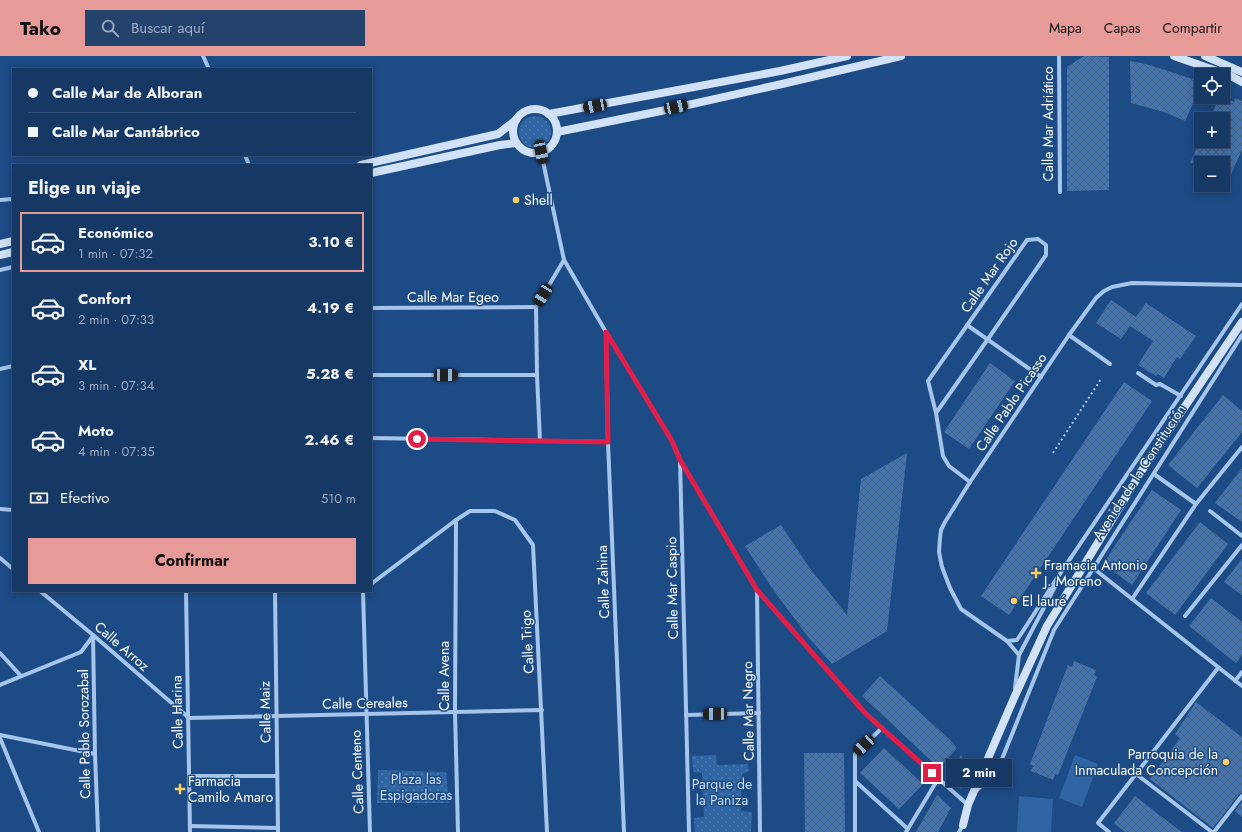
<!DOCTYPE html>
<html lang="es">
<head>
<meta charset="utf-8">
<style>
	:root { --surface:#163864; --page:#23436d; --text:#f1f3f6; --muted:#9eacbf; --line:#355278; --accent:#e69b98 }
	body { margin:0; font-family:Jost,sans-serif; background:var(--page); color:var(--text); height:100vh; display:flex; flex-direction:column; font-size:15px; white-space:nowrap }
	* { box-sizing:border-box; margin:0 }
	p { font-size:13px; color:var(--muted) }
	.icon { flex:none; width:22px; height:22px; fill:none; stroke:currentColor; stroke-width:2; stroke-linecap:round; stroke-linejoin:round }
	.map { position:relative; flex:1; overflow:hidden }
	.side { position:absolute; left:12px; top:108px; width:360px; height:428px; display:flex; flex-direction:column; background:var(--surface); border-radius:0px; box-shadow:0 2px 10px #0003,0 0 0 1px var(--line) }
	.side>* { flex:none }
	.banner { position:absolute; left:12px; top:12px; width:360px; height:88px; border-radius:0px; box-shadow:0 2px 10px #0003,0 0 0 1px var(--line); display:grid; align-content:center; height:88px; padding:0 16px; background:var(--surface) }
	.buttons { position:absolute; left:1194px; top:12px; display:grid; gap:8px }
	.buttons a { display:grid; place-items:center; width:36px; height:36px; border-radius:0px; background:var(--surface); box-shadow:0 2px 10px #0003,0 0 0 1px var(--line); font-size:20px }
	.end { position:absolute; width:18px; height:18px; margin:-9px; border:5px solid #e11d48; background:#fff; box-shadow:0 0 0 2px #fff }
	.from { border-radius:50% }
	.bubble { position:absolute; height:28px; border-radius:0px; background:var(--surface); box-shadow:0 2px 10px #0003,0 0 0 1px var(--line); font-size:13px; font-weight:700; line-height:28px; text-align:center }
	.car { position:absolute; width:12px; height:24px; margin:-12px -6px; border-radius:5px; box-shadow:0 0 3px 1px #0007; background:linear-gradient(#222 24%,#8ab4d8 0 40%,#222 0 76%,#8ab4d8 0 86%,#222 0) }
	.banner b { display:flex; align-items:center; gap:14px; height:38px; font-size:15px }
	.banner b+b { border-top:1px solid var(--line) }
	.banner i { width:10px; height:10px; background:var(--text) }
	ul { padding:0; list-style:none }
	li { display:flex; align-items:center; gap:12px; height:60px; margin:0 8px 6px; padding:0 8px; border:2px solid transparent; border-radius:0px }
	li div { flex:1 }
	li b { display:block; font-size:15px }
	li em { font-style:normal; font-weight:700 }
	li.selected { border-color:var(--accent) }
	li>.icon { width:36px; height:36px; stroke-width:1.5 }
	h2 { padding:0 16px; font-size:18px; line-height:48px }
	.pay { display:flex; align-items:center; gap:10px; height:44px; padding:0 16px; font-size:15px }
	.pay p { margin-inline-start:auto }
	.primary-button { display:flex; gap:8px; margin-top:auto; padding:8px 16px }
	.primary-button a { flex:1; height:46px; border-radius:0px; background:var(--accent); color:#111; font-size:16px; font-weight:700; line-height:46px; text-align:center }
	header { display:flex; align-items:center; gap:24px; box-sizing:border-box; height:56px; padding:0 20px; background:var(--accent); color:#111 }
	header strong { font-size:19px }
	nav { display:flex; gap:22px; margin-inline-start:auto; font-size:14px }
	.search { width:280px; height:36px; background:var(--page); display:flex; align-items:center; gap:10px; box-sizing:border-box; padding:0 14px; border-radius:0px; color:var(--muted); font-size:15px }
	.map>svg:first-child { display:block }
	.green { fill:#3065a4 }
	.park { fill:url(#park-dots) }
	.building { fill:url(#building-cross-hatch) }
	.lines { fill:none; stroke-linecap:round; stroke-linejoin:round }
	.path { stroke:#a5c5eb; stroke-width:2; stroke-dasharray:2 3; stroke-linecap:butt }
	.street { stroke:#a5c5eb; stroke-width:4 }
	.secondary { stroke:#d1e2f8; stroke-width:8 }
	.route { stroke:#e11d48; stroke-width:5 }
	.poi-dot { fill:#fbcf63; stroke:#1d4b86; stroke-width:1.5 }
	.labels { text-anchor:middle; stroke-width:3; stroke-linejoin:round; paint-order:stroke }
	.street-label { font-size:14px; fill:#fff; stroke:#1d4b86 }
	.poi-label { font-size:14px; fill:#fff; stroke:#1d4b86; text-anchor:start }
	.park-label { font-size:14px; fill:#cadff8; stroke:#1d4b86 }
</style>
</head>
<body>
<header>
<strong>Tako</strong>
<div class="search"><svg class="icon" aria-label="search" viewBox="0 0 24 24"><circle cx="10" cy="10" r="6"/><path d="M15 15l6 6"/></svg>Buscar aquí</div>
<nav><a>Mapa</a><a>Capas</a><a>Compartir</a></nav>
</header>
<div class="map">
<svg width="1242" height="776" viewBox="0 0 1242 776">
	<defs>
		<pattern id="park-dots" width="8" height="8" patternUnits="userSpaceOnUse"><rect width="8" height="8" fill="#3065a4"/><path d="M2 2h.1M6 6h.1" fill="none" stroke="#4f7cb2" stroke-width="1.8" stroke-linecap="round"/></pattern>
		<pattern id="building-cross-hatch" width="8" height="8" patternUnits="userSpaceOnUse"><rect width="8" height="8" fill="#4575af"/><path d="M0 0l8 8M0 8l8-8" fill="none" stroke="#48607e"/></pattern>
	</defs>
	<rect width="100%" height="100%" fill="#1d4b86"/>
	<!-- green -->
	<g class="green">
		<path d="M1075 699 1098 708 1082 751 1059 742Z"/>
		<path d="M1019 740 1053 743 1051 776H1017Z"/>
	</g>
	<!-- park -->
	<g class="park">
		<circle cx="535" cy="76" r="16"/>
		<path d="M716 699 717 709 748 708 749 715 742 718 741 755 752 756 751 776H695L694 762 704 761 702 717 693 716 692 700Z"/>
		<path d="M378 714 446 716 449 747H377Z"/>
	</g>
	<!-- building -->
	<g class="building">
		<path d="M1084 0 1109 1V134L1067 135V11Z"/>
		<path d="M1130 5 1146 8 1165 14 1201 26V30L1185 65 1164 56 1131 47Z"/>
		<path d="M1219 41H1224L1234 46 1235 42 1242 45V94L1223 136V107H1201V110L1194 107H1190L1201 83V85H1223V63H1210Z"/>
		<path d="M1111 244 1136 261 1146 247 1196 280 1180 303 1177 301 1164 322 1158 318 1156 320 1138 309 1153 285 1130 270 1121 283 1096 267Z"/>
		<path d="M990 307 1015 325 969 393 944 376Z"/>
		<path d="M1124 326 1152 345 1009 559 981 540Z"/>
		<path d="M1223 339 1242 355V376L1197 432 1168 409Z"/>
		<path d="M907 397 887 575 832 608 809 582 774 535 745 490 781 469 809 511 847 559 861 423Z"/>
		<path d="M1242 412V466L1215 447Z"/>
		<path d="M1152 434 1181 454 1132 529 1103 508Z"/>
		<path d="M1200 466 1228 488 1175 559 1146 537Z"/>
		<path d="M1242 503V539L1224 526Z"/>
		<path d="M1211 542 1242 566V599L1236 607 1189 570Z"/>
		<path d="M1074 605 1096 614 1094 619 1097 621 1058 719 1055 718 1053 724 1031 715 1033 710 1030 708 1068 609 1072 611Z"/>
		<path d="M880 620 949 683 957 692 939 712 862 640Z"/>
		<path d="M1196 646 1242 681V737L1239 738 1213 772 1150 723 1180 682 1175 678Z"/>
		<path d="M884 692 923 728 899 753 860 717Z"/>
		<path d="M804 697H844L845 776H805Z"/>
		<path d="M961 699 970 714 961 733 948 721Z"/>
		<path d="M937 739 951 752 938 776H916Z"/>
		<path d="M1135 740 1158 758 1182 776H1125L1114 767Z"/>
		<path d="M1242 746V761L1235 755Z"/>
	</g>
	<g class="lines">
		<!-- path -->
		<path class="path" d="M1053 397 1101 323"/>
		<!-- street -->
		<g class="street">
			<path d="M203 0 209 13"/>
			<path d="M1059 0 1060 136"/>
			<path d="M541 96 564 204 606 276 672 385 680 404 757 534 866 658 968 749"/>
			<path d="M245 99 249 109"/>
			<path d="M0 144 13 143"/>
			<path d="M0 214 13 211"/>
			<path d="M536 251 537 319 540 385"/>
			<path d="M536 251 564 204"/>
			<path d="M371 252 536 251"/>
			<path d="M967 269 1041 321"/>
			<path d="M606 277 608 386 624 776"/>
			<path d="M1069 279 1110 308"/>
			<path d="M0 313 13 310"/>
			<path d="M1138 317 1156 329 1160 328 1181 340"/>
			<path d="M371 319H537"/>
			<path d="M936 357 988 283 1046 199V189L1038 183 1027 184 928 325 936 357 943 400 949 410 970 426"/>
			<path d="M371 382 608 386"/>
			<path d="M680 404 689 776"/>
			<path d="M1154 418 1196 448"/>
			<path d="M0 453 13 454"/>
			<path d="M1210 455 1242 480"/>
			<path d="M456 464 455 656 458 776"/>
			<path d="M0 502 13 513"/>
			<path d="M1093 512 1242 630"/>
			<path d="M371 528 456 464 470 455H495L515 464 533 489 547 776"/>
			<path d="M757 534 760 776"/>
			<path d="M40 535 93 579 189 662 542 654"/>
			<path d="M186 535 190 776"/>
			<path d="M275 535 278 776"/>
			<path d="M363 535 370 776"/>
			<path d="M1132 543 1196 448 1242 391"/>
			<path d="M1185 560 1242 489"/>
			<path d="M93 579 95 698 98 776"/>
			<path d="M1007 585 1017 584C1036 556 1053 527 1072 500 1129 416 1186 332 1242 248"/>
			<path d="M0 597 21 620"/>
			<path d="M1019 599 1007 585 961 553 950 532 942 511 939 496 940 482 941 474 945 466 970 426 1069 279 1096 242 1104 235 1112 231 1132 227 1242 229"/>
			<path d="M1235 625 1242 616"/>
			<path d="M0 629 81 596 93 580"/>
			<path d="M1015 632 1019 599 1058 525"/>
			<path d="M686 659 759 657"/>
			<path d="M0 679 95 698"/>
			<path d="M0 682 39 776"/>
			<path d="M1136 718 1212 776"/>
			<path d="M189 720H277"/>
			<path d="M855 725 908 773"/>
			<path d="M977 734 989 723 1002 703 1054 574 1242 279"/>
			<path d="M190 770 278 772"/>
			<path d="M855 776V698L882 672"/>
			<path d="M906 776 938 723"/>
			<path d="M959 776 963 769"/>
			<path d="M1109 776 1098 767 1218 612"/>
			<path d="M1214 776 1242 740"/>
		</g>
		<!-- secondary -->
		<g class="secondary">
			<path d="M1174 0 1231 20 1242 26"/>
			<path d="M1205 0 1242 16"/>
			<circle cx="535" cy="75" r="22"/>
			<path d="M549 58 780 15 847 0"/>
			<path d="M557 76 661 55 782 28 901 0"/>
			<path d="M361 109 498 78 516 64"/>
			<path d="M371 117 500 89 516 87"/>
			<path d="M0 188 13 185"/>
			<path d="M0 199 13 196"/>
			<path d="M963 769 968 749 1014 642 1047 570 1144 411 1242 266"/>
		</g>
	</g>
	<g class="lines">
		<!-- route -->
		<path class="route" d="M417 383 608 386 606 276 672 385 680 404 757 534 866 658 932 717"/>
	</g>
	<!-- markers -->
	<g class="poi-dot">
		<circle cx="516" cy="144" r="4"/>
		<path d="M1034 511h4v4h4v4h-4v4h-4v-4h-4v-4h4z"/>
		<circle cx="1014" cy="545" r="4"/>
		<circle cx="1226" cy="706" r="4"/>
		<path d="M178 727h4v4h4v4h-4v4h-4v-4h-4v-4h4z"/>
	</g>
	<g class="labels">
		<!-- street labels -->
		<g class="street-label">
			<text transform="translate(1048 68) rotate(-90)" y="5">Calle Mar Adriático</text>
			<text transform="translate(989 219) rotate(-55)" y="5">Calle Mar Rojo</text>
			<text x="453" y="246">Calle Mar Egeo</text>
			<text transform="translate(1011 346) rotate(-56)" y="5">Calle Pablo Picasso</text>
			<text transform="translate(1139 416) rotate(-57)" y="5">Avenida de la Constitución</text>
			<text transform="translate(603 526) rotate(-92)" y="5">Calle Zahina</text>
			<text transform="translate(672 532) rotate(-91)" y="5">Calle Mar Caspio</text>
			<text transform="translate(527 586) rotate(-93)" y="5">Calle Trigo</text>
			<text transform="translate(122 590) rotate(41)" y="5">Calle Arroz</text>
			<text transform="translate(444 620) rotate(-90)" y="5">Calle Avena</text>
			<text transform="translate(365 647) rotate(-1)" y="5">Calle Cereales</text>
			<text transform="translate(748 655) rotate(-91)" y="5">Calle Mar Negro</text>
			<text transform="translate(177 656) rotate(-91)" y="5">Calle Harina</text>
			<text transform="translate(265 656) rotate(-91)" y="5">Calle Maiz</text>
			<text transform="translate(84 678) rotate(-91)" y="5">Calle Pablo Sorozabal</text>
			<text transform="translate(357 716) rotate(-92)" y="5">Calle Centeno</text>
		</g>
		<!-- poi labels -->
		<g class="poi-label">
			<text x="524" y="149">Shell</text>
			<text x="1044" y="514">Framacia Antonio<tspan x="1044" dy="16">J. Moreno</tspan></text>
			<text x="1022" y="550">El lauré</text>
			<text x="1218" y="703" text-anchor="end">Parroquia de la<tspan x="1218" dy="16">Inmaculada Concepción</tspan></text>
			<text x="188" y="730">Farmacia<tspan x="188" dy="16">Camilo Amaro</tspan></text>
		</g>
		<!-- park labels -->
		<g class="park-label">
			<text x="416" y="728">Plaza las<tspan x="416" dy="16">Espigadoras</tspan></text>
			<text x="722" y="733">Parque de<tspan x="722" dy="16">la Paniza</tspan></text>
		</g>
	</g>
</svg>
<div class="buttons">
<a><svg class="icon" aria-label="locate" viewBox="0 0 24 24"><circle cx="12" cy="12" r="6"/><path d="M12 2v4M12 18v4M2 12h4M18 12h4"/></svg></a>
<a>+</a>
<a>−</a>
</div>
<i class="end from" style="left:417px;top:383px"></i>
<i class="end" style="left:932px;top:717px"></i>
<div class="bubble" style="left:946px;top:703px;width:66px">2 min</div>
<i class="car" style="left:595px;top:50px;rotate:259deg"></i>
<i class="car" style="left:676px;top:51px;rotate:78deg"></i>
<i class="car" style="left:541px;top:96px;rotate:168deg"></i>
<i class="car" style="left:543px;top:239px;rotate:211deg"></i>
<i class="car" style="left:446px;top:319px;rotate:90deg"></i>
<i class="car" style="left:715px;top:658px;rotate:269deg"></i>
<i class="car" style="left:864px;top:689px;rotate:227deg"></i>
<div class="banner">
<b><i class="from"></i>Calle Mar de Alboran</b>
<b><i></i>Calle Mar Cantábrico</b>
</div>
<section class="side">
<h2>Elige un viaje</h2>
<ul>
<li class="selected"><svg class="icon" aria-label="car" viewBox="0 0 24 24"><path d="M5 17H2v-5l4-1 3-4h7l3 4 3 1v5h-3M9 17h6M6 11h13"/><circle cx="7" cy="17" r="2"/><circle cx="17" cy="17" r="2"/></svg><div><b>Económico</b><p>1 min · 07:32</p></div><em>3.10 €</em></li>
<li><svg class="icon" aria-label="car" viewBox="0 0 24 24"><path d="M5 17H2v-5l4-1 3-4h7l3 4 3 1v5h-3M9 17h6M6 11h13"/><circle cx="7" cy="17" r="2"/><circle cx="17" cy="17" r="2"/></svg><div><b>Confort</b><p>2 min · 07:33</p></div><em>4.19 €</em></li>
<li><svg class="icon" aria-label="car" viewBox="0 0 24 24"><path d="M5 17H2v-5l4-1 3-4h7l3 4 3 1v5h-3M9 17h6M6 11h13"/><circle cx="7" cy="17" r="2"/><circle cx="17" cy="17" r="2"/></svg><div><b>XL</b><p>3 min · 07:34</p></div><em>5.28 €</em></li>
<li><svg class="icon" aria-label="car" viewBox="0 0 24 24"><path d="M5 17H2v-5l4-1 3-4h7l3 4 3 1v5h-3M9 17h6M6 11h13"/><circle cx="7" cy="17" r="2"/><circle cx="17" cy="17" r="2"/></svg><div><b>Moto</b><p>4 min · 07:35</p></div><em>2.46 €</em></li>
</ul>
<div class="pay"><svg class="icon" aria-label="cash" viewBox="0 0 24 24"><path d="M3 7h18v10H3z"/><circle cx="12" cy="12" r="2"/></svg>Efectivo<p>510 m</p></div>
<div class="primary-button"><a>Confirmar</a></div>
</section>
</div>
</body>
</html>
